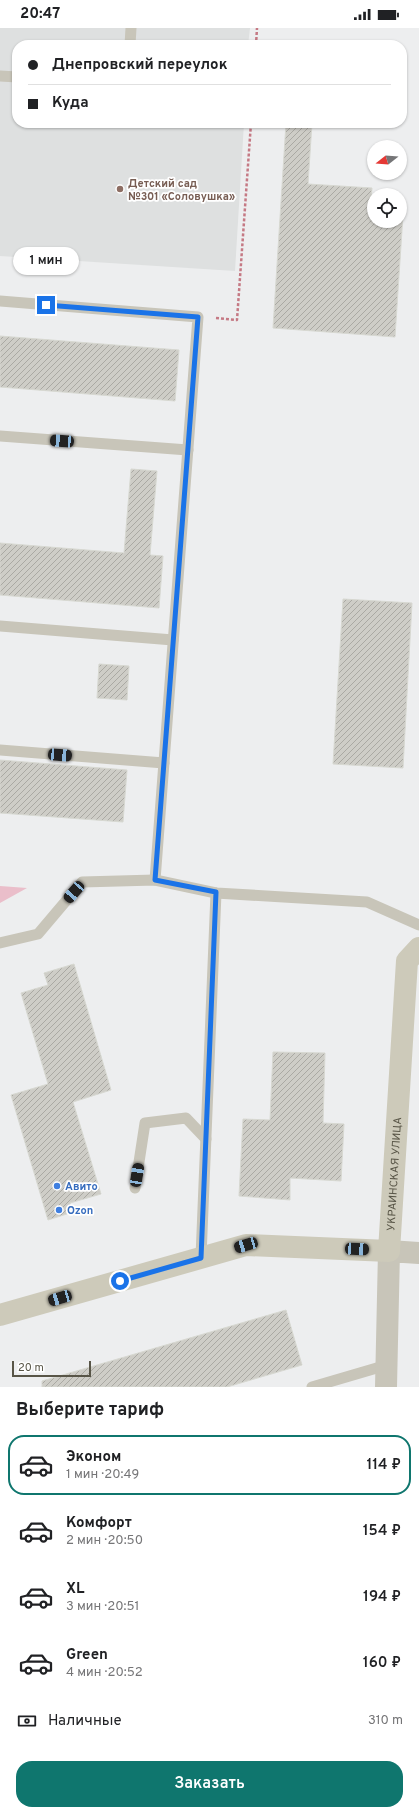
<!DOCTYPE html>
<html lang="ru">
<head>
<meta charset="utf-8">
<style>
	:root { --surface:#fff; --page:#f6f6f6; --text:#202124; --muted:#757577; --line:#e0e0e0; --accent:#0f766e }
	body { margin:0; font-family:Overpass,sans-serif; background:var(--page); color:var(--text); height:100vh; display:flex; flex-direction:column; font-size:15px; white-space:nowrap }
	* { box-sizing:border-box; margin:0 }
	p { font-size:13px; color:var(--muted) }
	.icon { flex:none; width:22px; height:22px; fill:none; stroke:currentColor; stroke-width:2; stroke-linecap:round; stroke-linejoin:round }
	.map { position:relative; height:1359px; overflow:hidden }
	.sheet { display:flex; flex-direction:column; background:var(--surface); flex:1 }
	.sheet>* { flex:none }
	.top-card { position:absolute; left:12px; top:12px; width:395px; height:88px; border-radius:16px; box-shadow:0 1px 3px #0004; display:grid; align-content:center; height:88px; padding:0 16px; background:var(--surface) }
	.needle { width:26px; rotate:253deg }
	.tools { position:absolute; left:367px; top:112px; display:grid; gap:8px }
	.tools a { display:grid; place-items:center; width:40px; height:40px; border-radius:50%; background:var(--surface); box-shadow:0 1px 3px #0004; font-size:20px }
	.scale { position:absolute; left:12px; bottom:10px; width:79px; box-sizing:border-box; padding-left:4px; border:2px solid #585547; border-top:0; font-size:11px; line-height:14px; white-space:nowrap; color:#585547; -webkit-text-stroke:3px #fff; paint-order:stroke }
	.end { position:absolute; width:18px; height:18px; margin:-9px; border:5px solid #1a73e8; background:#fff; box-shadow:0 0 0 2px #fff }
	.from { border-radius:50% }
	.bubble { position:absolute; height:28px; border-radius:14px; background:var(--surface); box-shadow:0 1px 3px #0004; font-size:13px; font-weight:600; line-height:28px; text-align:center }
	.car { position:absolute; width:12px; height:24px; margin:-12px -6px; border-radius:5px; box-shadow:0 0 3px 1px #0007; background:linear-gradient(#222 24%,#8ab4d8 0 40%,#222 0 76%,#8ab4d8 0 86%,#222 0) }
	.top-card b { display:flex; align-items:center; gap:14px; height:38px; font-size:15px }
	.top-card b+b { border-top:1px solid var(--line) }
	.top-card i { width:10px; height:10px; background:var(--text) }
	ul { padding:0; list-style:none }
	li { display:flex; align-items:center; gap:12px; height:60px; margin:0 8px 6px; padding:0 8px; border:2px solid transparent; border-radius:16px }
	li div { flex:1 }
	li b { display:block; font-size:15px }
	li em { font-style:normal; font-weight:600 }
	li.current { border-color:var(--accent) }
	li>.icon { width:36px; height:36px; stroke-width:1.5 }
	h2 { padding:0 16px; font-size:18px; line-height:48px }
	.pay { display:flex; align-items:center; gap:10px; height:44px; padding:0 16px; font-size:15px }
	.pay p { margin-inline-start:auto }
	.cta { display:flex; gap:8px; margin-top:auto; padding:8px 16px }
	.cta a { flex:1; height:46px; border-radius:16px; background:var(--accent); color:#fff; font-size:16px; font-weight:600; line-height:46px; text-align:center }
	.status { display:flex; justify-content:space-between; align-items:center; height:28px; padding:0 20px; background:var(--surface); direction:ltr }
	.status svg { height:11px; fill:currentColor }
	.map>svg:first-child { display:block }
	.education { fill:#dee0e0 }
	.grass { fill:#eabeca }
	.building { fill:url(#building-hatch); stroke:#d7d8d1 }
	.lines { fill:none; stroke-linecap:round; stroke-linejoin:round }
	.path { stroke:#c57984; stroke-width:2.5; stroke-dasharray:3 2; stroke-linecap:butt }
	.lane { stroke:#c8c5b9; stroke-width:11 }
	.street { stroke:#c8c5b9; stroke-width:22 }
	.secondary { stroke:#cdcaba; stroke-width:22 }
	.route { stroke:#1a73e8; stroke-width:5 }
	.education-dot { fill:#8d6e63; stroke:#fff; stroke-width:1.5 }
	.shop-dot { fill:#3f7fe0; stroke:#fff; stroke-width:1.5 }
	.labels { text-anchor:middle; stroke-width:3.5; stroke-linejoin:round; paint-order:stroke }
	.education-label { font-size:11px; font-weight:bold; fill:#785e54; stroke:#fff; text-anchor:start }
	.street-label { font-size:11px; fill:#585547; stroke:#fff }
	.shop-label { font-size:11px; font-weight:bold; fill:#366cbe; stroke:#fff; text-anchor:start }
</style>
</head>
<body>
<div class="status"><b>20:47</b><svg viewBox="0 0 49 12"><path d="M0 12V9h3v3zM5 12V6h3v6zM10 12V3h3v9zM15 12V0h3v12zM26 1h20v11H26zM47 4h2v5h-2z"/></svg></div>
<div class="map">
<svg width="419" height="1359" viewBox="0 0 419 1359">
	<defs>
		<pattern id="building-hatch" width="6" height="6" patternUnits="userSpaceOnUse"><rect width="6" height="6" fill="#cecdc7"/><path d="M-1 1l2-2M0 6l6-6M5 7l2-2" fill="none" stroke="#aaa9a3"/></pattern>
	</defs>
	<rect width="100%" height="100%" fill="#edeeef"/>
	<!-- education -->
	<path class="education" d="M0 0H250L248 17H17V95H244L235 243 0 228Z"/>
	<!-- grass -->
	<path class="grass" d="M0 858 27 860 0 875Z"/>
	<!-- building -->
	<g class="building">
		<path d="M286 95H312L308 156 372 160 370 185H374V193H400V187H403L395 309 273 300Z"/>
		<path d="M0 308 179 322 175 373 0 359Z"/>
		<path d="M131 441 157 443 150 527 163 528 159 580 0 567V515L124 525Z"/>
		<path d="M343 571 412 575 403 740 333 736Z"/>
		<path d="M99 636 129 638 127 672 97 670Z"/>
		<path d="M0 732 127 742 123 794 0 785Z"/>
		<path d="M74 936 111 1062 73 1074 101 1166 70 1175 73 1184 48 1192 11 1067 48 1056 21 965 48 957 44 945Z"/>
		<path d="M273 1024 325 1025 323 1095 344 1096 341 1153 290 1150V1172L239 1168 243 1091 270 1092Z"/>
		<path d="M286 1282 302 1337 227 1359H42V1353Z"/>
	</g>
	<g class="lines">
		<!-- path -->
		<g class="path">
			<path d="M256 17 257 0"/>
			<path d="M216 290 237 292 251 95"/>
		</g>
		<!-- lane -->
		<g class="lane">
			<path d="M130 17 131 0"/>
			<path d="M0 48 17 49"/>
			<path d="M0 273 198 289 155 852"/>
			<path d="M0 408 188 422"/>
			<path d="M0 598 173 612"/>
			<path d="M0 722 164 735"/>
			<path d="M0 915 38 906 82 854 155 852 216 865 367 874 419 897"/>
			<path d="M135 1160 145 1095 186 1090 206 1111"/>
			<path d="M201 1229 216 865"/>
			<path d="M312 1359 387 1337"/>
		</g>
		<!-- street -->
		<path class="street" d="M386 1359 389 1223 419 1225"/>
		<!-- secondary -->
		<path class="secondary" id="s1" d="M0 1287 246 1217 389 1223 407 933 419 920"/>
	</g>
	<g class="lines">
		<!-- route -->
		<path class="route" d="M46 277 198 289 155 852 216 864 201 1230 120 1253"/>
	</g>
	<!-- markers -->
	<circle class="education-dot" cx="120" cy="161" r="4"/>
	<g class="shop-dot">
		<circle cx="57" cy="1158" r="4"/>
		<circle cx="59" cy="1182" r="4"/>
	</g>
	<g class="labels">
		<!-- education labels -->
		<g class="education-label">
			<text x="128" y="159">Детский сад<tspan x="128" dy="13">№301 «Соловушка»</tspan></text>
		</g>
		<!-- street labels -->
		<g class="street-label">
			<text dy="4" stroke="none"><textPath href="#s1" startOffset="476">УКРАИНСКАЯ УЛИЦА</textPath></text>
		</g>
		<!-- shop labels -->
		<g class="shop-label">
			<text x="65" y="1162">Авито</text>
			<text x="67" y="1186">Ozon</text>
		</g>
	</g>
</svg>
<div class="tools">
<a><svg class="needle" viewBox="-14 -14 28 28"><path d="M0-13l5 13h-10z" fill="#e53935"/><path d="M0 13l5-13h-10z" fill="#757577"/></svg></a>
<a><svg class="icon" aria-label="locate" viewBox="0 0 24 24"><circle cx="12" cy="12" r="6"/><path d="M12 2v4M12 18v4M2 12h4M18 12h4"/></svg></a>
</div>
<div class="scale">20 m</div>
<i class="end from" style="left:120px;top:1253px"></i>
<i class="end" style="left:46px;top:277px"></i>
<div class="bubble" style="left:13px;top:219px;width:66px">1 мин</div>
<i class="car" style="left:62px;top:413px;rotate:274deg"></i>
<i class="car" style="left:60px;top:727px;rotate:94deg"></i>
<i class="car" style="left:74px;top:864px;rotate:221deg"></i>
<i class="car" style="left:137px;top:1147px;rotate:9deg"></i>
<i class="car" style="left:246px;top:1217px;rotate:254deg"></i>
<i class="car" style="left:357px;top:1221px;rotate:93deg"></i>
<i class="car" style="left:60px;top:1270px;rotate:254deg"></i>
<div class="top-card">
<b><i class="from"></i>Днепровский переулок</b>
<b><i></i>Куда</b>
</div>
</div>
<section class="sheet">
<h2>Выберите тариф</h2>
<ul>
<li class="current"><svg class="icon" aria-label="car" viewBox="0 0 24 24"><path d="M5 17H2v-5l4-1 3-4h7l3 4 3 1v5h-3M9 17h6M6 11h13"/><circle cx="7" cy="17" r="2"/><circle cx="17" cy="17" r="2"/></svg><div><b>Эконом</b><p>1 мин · 20:49</p></div><em>114 ₽</em></li>
<li><svg class="icon" aria-label="car" viewBox="0 0 24 24"><path d="M5 17H2v-5l4-1 3-4h7l3 4 3 1v5h-3M9 17h6M6 11h13"/><circle cx="7" cy="17" r="2"/><circle cx="17" cy="17" r="2"/></svg><div><b>Комфорт</b><p>2 мин · 20:50</p></div><em>154 ₽</em></li>
<li><svg class="icon" aria-label="car" viewBox="0 0 24 24"><path d="M5 17H2v-5l4-1 3-4h7l3 4 3 1v5h-3M9 17h6M6 11h13"/><circle cx="7" cy="17" r="2"/><circle cx="17" cy="17" r="2"/></svg><div><b>XL</b><p>3 мин · 20:51</p></div><em>194 ₽</em></li>
<li><svg class="icon" aria-label="car" viewBox="0 0 24 24"><path d="M5 17H2v-5l4-1 3-4h7l3 4 3 1v5h-3M9 17h6M6 11h13"/><circle cx="7" cy="17" r="2"/><circle cx="17" cy="17" r="2"/></svg><div><b>Green</b><p>4 мин · 20:52</p></div><em>160 ₽</em></li>
</ul>
<div class="pay"><svg class="icon" aria-label="cash" viewBox="0 0 24 24"><path d="M3 7h18v10H3z"/><circle cx="12" cy="12" r="2"/></svg>Наличные<p>310 m</p></div>
<div class="cta"><a>Заказать</a></div>
</section>
</body>
</html>
